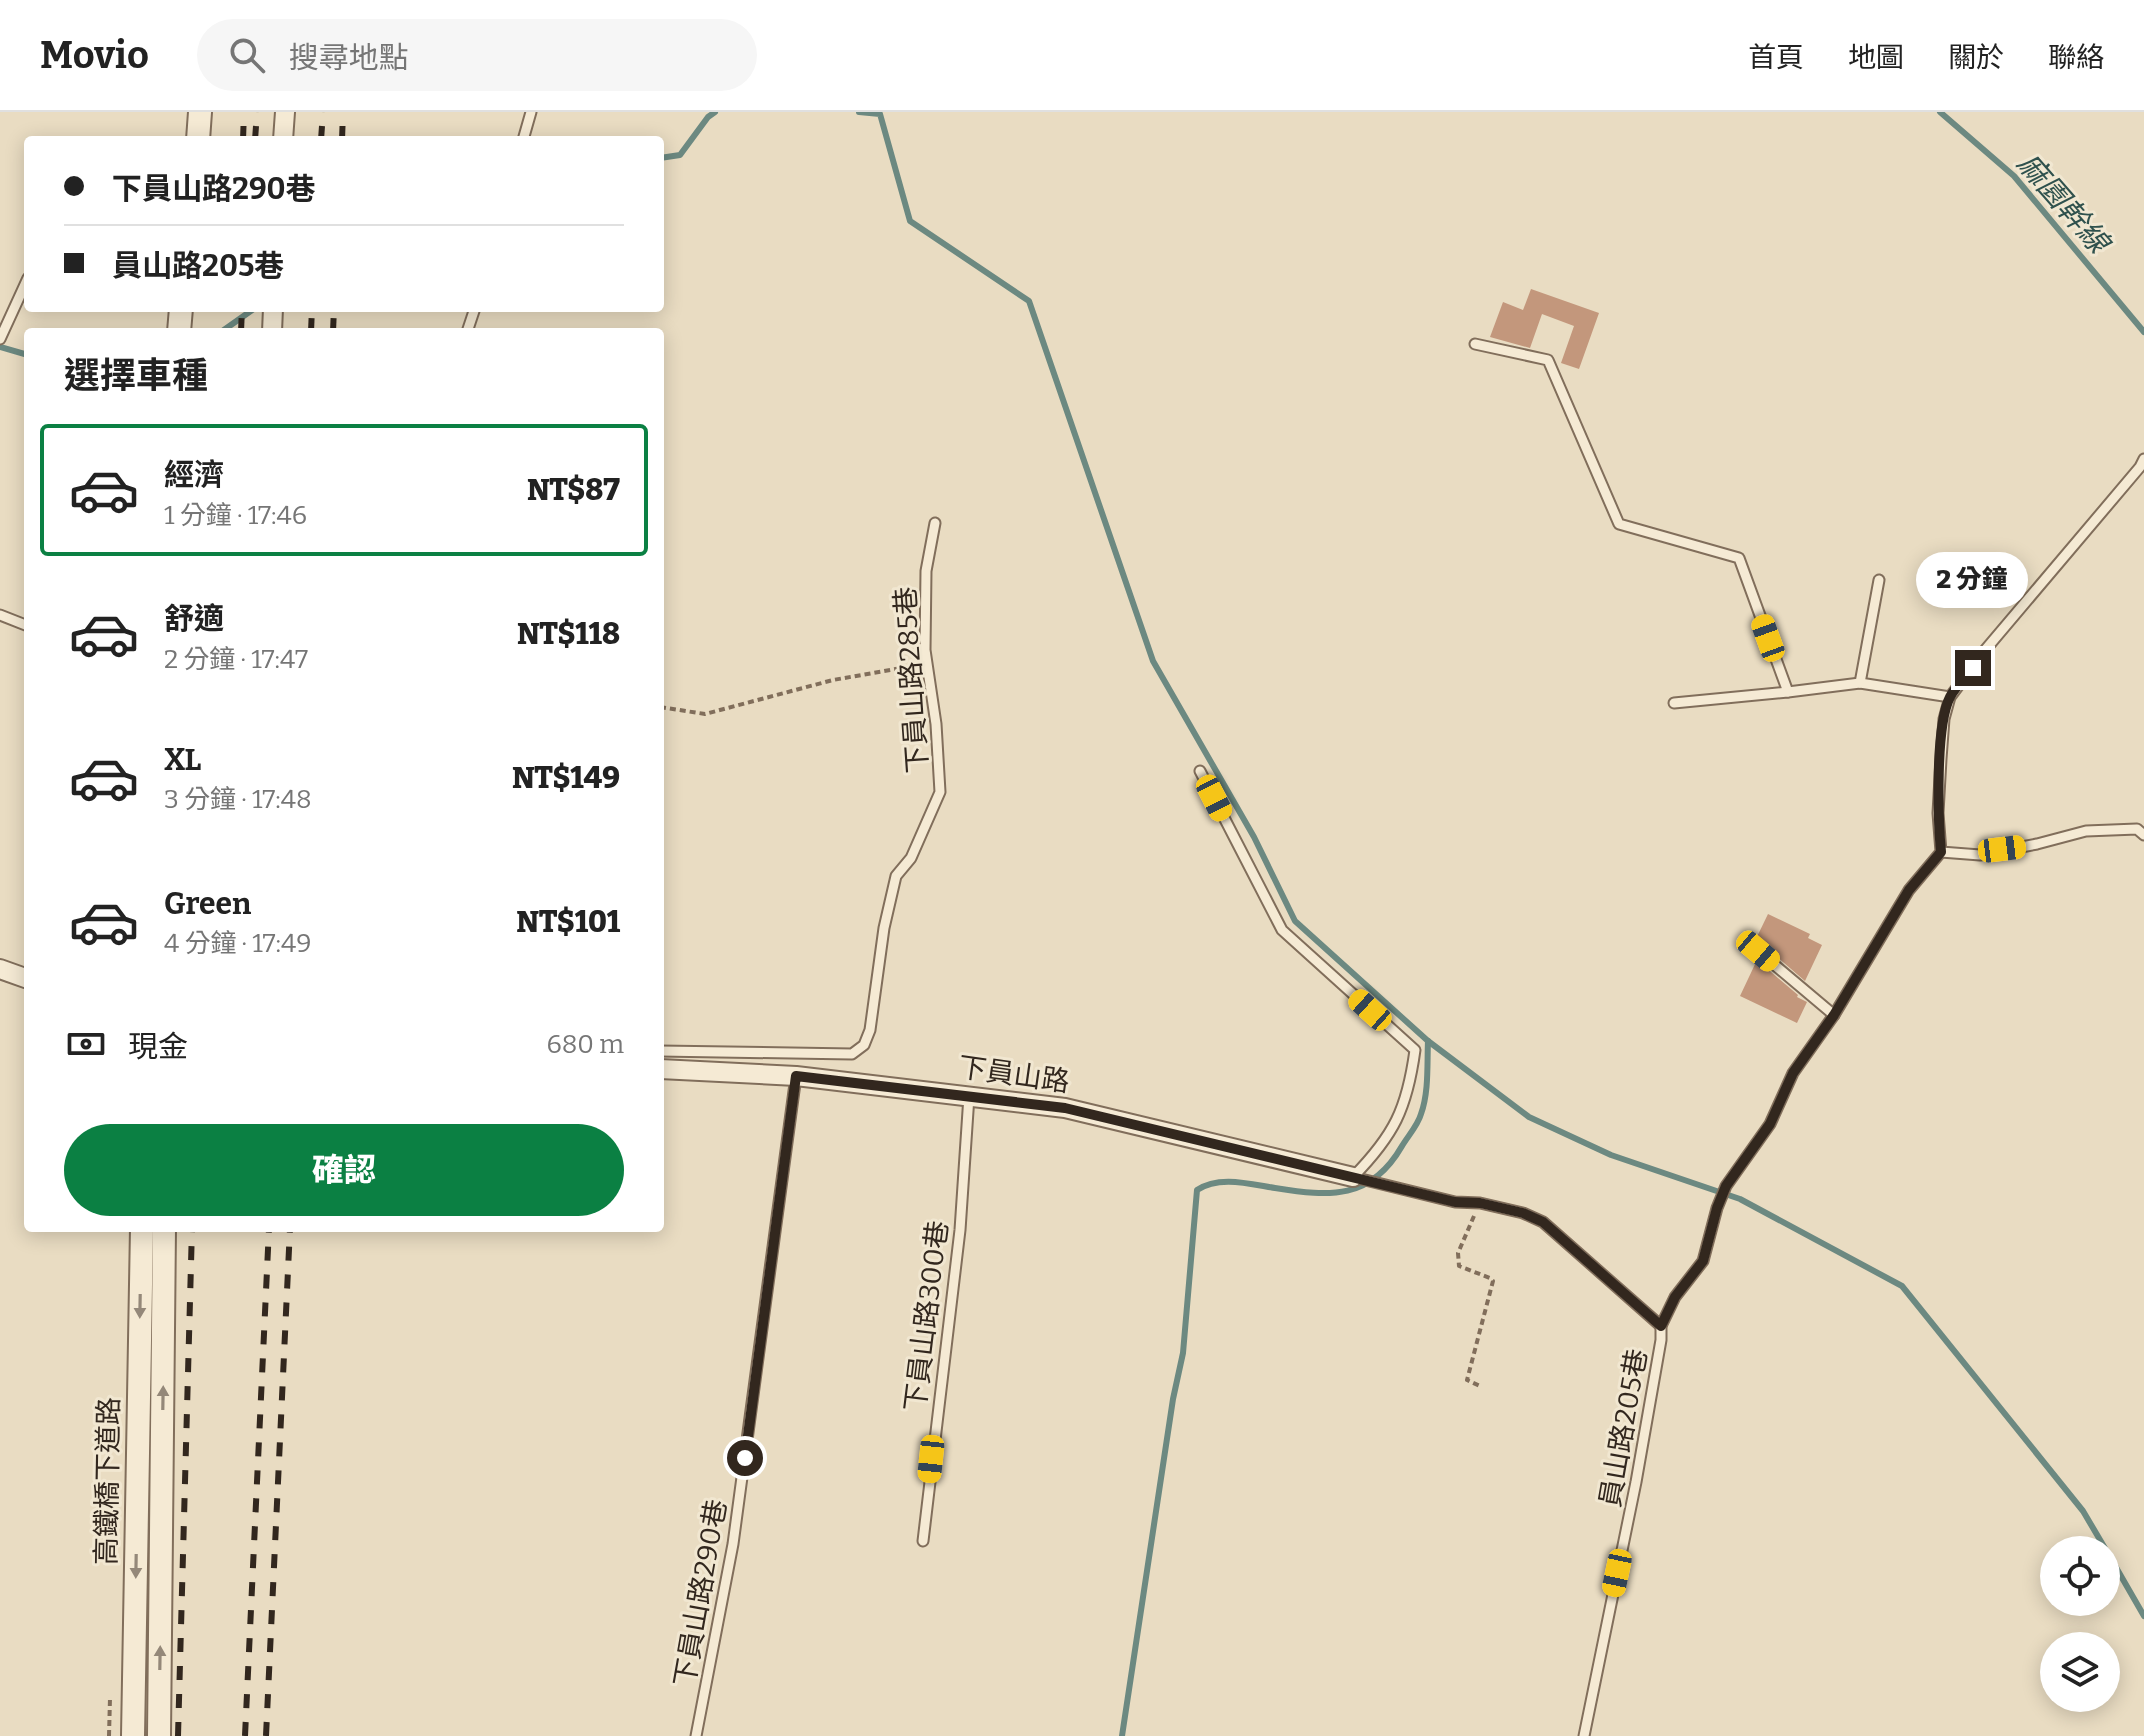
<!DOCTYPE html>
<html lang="zh-TW">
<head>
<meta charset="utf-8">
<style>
	:root { --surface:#fff; --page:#f6f6f6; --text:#222; --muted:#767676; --line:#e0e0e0; --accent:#0b8043 }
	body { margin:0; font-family:Bitter,"Noto Sans TC",serif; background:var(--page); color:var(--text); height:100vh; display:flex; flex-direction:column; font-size:30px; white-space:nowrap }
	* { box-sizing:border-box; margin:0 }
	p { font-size:26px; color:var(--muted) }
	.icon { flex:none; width:44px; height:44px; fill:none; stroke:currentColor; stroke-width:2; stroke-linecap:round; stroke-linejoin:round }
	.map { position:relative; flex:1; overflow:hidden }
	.side { position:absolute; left:24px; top:216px; width:640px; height:904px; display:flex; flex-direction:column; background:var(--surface); border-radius:8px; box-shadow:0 4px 20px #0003 }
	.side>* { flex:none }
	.top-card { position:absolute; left:24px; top:24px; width:640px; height:176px; border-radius:8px; box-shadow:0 4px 20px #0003; display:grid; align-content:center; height:176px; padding:0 40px; background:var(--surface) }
	.buttons { position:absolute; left:2040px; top:1424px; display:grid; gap:16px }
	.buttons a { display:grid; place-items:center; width:80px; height:80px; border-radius:50%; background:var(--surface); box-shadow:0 4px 20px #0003; font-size:40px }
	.end { position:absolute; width:36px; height:36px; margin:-18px; border:10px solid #32271e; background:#fff; box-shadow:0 0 0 4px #fff }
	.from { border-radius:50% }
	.bubble { position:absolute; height:56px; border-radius:28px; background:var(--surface); box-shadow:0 4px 20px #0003; font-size:26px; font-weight:800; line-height:56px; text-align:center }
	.car { position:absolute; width:24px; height:48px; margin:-24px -12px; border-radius:10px; box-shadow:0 0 6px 2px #0007; background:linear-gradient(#f5c518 24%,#345 0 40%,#f5c518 0 76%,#345 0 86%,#f5c518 0) }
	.top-card b { display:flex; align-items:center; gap:28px; height:76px; font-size:30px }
	.top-card b+b { border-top:2px solid var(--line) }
	.top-card i { width:20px; height:20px; background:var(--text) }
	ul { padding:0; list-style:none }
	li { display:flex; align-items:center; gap:24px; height:132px; margin:0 16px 12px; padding:0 24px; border:4px solid transparent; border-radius:8px }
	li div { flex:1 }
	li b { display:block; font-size:30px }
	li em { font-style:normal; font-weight:800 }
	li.active { border-color:var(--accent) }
	li>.icon { width:72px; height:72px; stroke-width:1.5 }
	h2 { padding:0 40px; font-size:36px; line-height:96px }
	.pay { display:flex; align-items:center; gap:20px; height:88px; padding:0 40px; font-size:30px }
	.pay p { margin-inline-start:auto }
	.cta { display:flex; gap:16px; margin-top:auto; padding:16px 40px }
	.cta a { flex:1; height:92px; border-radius:48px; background:var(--accent); color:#fff; font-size:32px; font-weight:800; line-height:92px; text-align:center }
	header { display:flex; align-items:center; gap:48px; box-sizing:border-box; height:112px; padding:0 40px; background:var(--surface); border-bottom:2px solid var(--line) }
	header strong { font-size:38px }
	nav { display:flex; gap:44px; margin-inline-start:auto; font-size:28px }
	.search { width:560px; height:72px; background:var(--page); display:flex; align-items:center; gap:20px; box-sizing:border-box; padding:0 28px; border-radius:44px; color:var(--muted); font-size:30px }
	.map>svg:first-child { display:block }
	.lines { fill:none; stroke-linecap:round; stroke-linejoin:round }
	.stream { stroke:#6c8981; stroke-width:6 }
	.building { fill:#c3977c }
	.service-casing { stroke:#816e5b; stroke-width:13 }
	.minor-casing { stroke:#816e5b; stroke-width:22 }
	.tertiary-casing { stroke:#816e5b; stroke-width:26 }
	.path { stroke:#816e5b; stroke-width:4; stroke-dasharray:6 4; stroke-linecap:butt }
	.service { stroke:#f5ead4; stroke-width:9 }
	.minor { stroke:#f5ead4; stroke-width:18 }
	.tertiary { stroke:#f5ead4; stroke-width:22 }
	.rail { stroke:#32271e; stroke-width:6; stroke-dasharray:14 14; stroke-linecap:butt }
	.oneway { fill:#948879 }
	.route { stroke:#32271e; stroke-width:10 }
	.labels { text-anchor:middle; stroke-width:6; stroke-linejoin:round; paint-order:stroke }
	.street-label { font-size:28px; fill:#32271e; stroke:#f1e7d1 }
	.water-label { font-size:30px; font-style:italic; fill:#2f514d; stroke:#f1e7d1 }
</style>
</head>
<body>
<header>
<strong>Movio</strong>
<div class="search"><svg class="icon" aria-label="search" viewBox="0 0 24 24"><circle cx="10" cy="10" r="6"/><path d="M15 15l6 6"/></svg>搜尋地點</div>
<nav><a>首頁</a><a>地圖</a><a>關於</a><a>聯絡</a></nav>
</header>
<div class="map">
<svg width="2144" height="1624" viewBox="0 0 2144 1624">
	<rect width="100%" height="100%" fill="#e9dcc2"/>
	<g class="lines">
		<!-- stream -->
		<g class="stream">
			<path d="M859 0 880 2 910 109 1029 189 1153 549 1254 725 1295 809 1428 929 1529 1005 1611 1043 1740 1087 1902 1174 2083 1399 2106 1438"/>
			<path d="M1940 0 2014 64 2144 220"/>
			<path d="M660 46 680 43 708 5 715 0"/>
			<path d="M221 220 255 196"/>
			<path d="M0 235 28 243"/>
			<path d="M2106 1438 2144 1504"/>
			<path d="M1122 1624 1173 1287 1183 1241 1197 1078C1219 1063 1250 1072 1275 1076 1330 1085 1371 1088 1402 1034 1408 1024 1418 1013 1421 1002 1429 980 1427 952 1428 929"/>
		</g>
	</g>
	<!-- building -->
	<g class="building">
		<path d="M1531 177 1599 201 1579 257 1561 251 1574 214 1542 202 1530 236 1490 225 1503 190 1523 198Z"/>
		<path d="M1768 802 1810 822 1808 826 1822 833 1805 869 1763 833H1753Z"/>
		<path d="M1757 848 1798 883 1797 885 1807 890 1797 911 1740 884Z"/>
	</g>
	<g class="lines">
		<defs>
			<g id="service">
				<path d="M523 28 531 0"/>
				<path d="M467 220 475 196"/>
				<path d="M0 227 28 166"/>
				<path d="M1475 232 1548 248 1619 412 1739 446 1788 580 1860 571 1950 585"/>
				<path d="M0 503 28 514"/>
				<path d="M1860 571 1879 468"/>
				<path d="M1674 591 1788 580"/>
				<path d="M1200 659 1282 818 1415 938C1407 997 1394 1023 1353 1065"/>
				<path d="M1941 740 1980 743 2037 732 2086 719 2137 717 2144 723"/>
				<path d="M1758 839 1834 903"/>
				<path d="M660 939 852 942 864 933 870 918 884 816 896 764 911 746 940 680 936 612 925 538 926 459 935 411"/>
				<path d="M1353 1065 1455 1090 1480 1091 1523 1101 1543 1110 1661 1214"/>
				<path d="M923 1429 960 1118 969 984"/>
				<path d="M696 1624 733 1432 796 964"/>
				<path d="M1584 1624 1636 1370 1661 1228V1214L1675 1185 1703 1149 1717 1096 1726 1074 1770 1012 1793 961 1834 903 1909 778 1941 740 1938 701 1941 647 1944 607 1950 585 1986 537 2140 355 2144 347"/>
			</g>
			<g id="minor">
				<path d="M283 28 285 0"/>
				<path d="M272 220 273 196"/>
				<path d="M0 857 28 867"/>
				<path d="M660 957 796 964 1065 996 1353 1065"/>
			</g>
			<g id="tertiary">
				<path d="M198 28 200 0"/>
				<path d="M179 220 181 196"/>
				<path d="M133 1624 142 1116"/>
				<path d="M159 1624 164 1116"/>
			</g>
		</defs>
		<!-- service casing -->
		<use href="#service" class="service-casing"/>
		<!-- minor casing -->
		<use href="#minor" class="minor-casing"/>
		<!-- tertiary casing -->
		<use href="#tertiary" class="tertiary-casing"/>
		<!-- path -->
		<g class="path">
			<path d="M660 595 705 602 833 568 913 554"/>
			<path d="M1474 1104 1458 1141 1459 1154 1490 1166 1493 1169 1467 1268 1482 1275"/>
			<path d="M109 1624 110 1586"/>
		</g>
		<!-- service -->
		<use href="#service" class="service"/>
		<!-- minor -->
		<use href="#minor" class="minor"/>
		<!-- tertiary -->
		<use href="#tertiary" class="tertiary"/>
		<!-- rail -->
		<g class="rail">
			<path d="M243 28 244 0"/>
			<path d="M255 28 257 0"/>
			<path d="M321 28 323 0"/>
			<path d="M342 28 343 0"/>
			<path d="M241 220 242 196"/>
			<path d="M311 220 312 196"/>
			<path d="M333 220 334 196"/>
			<path d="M178 1624 192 1116"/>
			<path d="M245 1624 269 1116"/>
			<path d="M266 1624 290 1116"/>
		</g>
	</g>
	<!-- one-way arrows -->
	<defs><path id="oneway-solid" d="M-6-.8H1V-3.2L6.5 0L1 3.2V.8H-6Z" transform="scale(2)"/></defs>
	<g class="oneway">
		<use href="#oneway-solid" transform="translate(140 1194) rotate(91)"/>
		<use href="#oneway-solid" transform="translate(163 1286) rotate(-89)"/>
		<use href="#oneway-solid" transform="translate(136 1454) rotate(91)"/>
		<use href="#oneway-solid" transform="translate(160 1546) rotate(-89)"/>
	</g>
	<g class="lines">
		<!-- route -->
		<path class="route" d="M745 1346 796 964 1065 996 1455 1090 1480 1091 1523 1101 1543 1110 1661 1214 1675 1185 1703 1149 1717 1096 1726 1074 1770 1012 1793 961 1834 903 1909 778 1941 740C1938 707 1935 614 1950 585 1955 575 1966 565 1973 556"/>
	</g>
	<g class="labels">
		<!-- street labels -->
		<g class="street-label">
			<text transform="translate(911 568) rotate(-94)" y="10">下員山路285巷</text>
			<text transform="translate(1014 962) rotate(8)" y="10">下員山路</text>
			<text transform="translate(926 1204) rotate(-83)" y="10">下員山路300巷</text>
			<text transform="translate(1623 1316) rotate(-80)" y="10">員山路205巷</text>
			<text transform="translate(107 1369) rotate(-89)" y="10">高鐵橋下道路</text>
			<text transform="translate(700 1481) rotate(-80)" y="10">下員山路290巷</text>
		</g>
		<!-- water labels -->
		<g class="water-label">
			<text transform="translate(2063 91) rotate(49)" y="10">麻園幹線</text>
		</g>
	</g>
</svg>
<div class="buttons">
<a><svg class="icon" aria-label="locate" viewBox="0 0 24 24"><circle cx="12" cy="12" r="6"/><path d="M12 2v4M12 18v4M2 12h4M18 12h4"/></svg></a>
<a><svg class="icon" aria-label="layers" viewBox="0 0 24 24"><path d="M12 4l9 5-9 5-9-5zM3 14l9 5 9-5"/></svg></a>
</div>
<i class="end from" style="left:745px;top:1346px"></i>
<i class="end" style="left:1973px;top:556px"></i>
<div class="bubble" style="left:1916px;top:440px;width:112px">2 分鐘</div>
<i class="car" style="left:1768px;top:526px;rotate:340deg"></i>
<i class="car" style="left:1214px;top:686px;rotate:153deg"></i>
<i class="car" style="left:2002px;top:737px;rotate:83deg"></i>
<i class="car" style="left:1758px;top:839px;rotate:130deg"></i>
<i class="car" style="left:1370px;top:898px;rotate:312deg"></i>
<i class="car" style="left:931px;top:1347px;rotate:186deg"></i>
<i class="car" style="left:1617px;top:1461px;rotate:192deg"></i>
<div class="top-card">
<b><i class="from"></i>下員山路290巷</b>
<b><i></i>員山路205巷</b>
</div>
<section class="side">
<h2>選擇車種</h2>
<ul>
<li class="active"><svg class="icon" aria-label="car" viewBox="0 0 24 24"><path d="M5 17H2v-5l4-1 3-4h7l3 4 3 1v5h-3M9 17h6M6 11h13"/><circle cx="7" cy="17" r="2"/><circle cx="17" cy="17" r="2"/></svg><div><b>經濟</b><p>1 分鐘 · 17:46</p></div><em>NT$87</em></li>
<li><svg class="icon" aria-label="car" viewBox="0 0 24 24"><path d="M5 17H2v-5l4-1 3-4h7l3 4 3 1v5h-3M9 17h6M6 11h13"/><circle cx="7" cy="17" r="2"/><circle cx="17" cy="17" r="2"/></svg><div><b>舒適</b><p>2 分鐘 · 17:47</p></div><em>NT$118</em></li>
<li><svg class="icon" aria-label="car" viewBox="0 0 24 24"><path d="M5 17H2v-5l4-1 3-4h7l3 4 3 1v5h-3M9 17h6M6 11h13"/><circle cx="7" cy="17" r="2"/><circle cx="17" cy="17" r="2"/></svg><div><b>XL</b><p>3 分鐘 · 17:48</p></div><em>NT$149</em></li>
<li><svg class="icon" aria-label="car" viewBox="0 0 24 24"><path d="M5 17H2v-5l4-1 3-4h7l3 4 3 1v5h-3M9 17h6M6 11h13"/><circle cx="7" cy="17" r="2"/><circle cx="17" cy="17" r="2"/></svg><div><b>Green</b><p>4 分鐘 · 17:49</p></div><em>NT$101</em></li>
</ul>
<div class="pay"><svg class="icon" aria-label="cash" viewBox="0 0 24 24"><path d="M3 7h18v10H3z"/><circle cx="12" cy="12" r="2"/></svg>現金<p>680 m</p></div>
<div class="cta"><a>確認</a></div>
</section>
</div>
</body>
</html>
